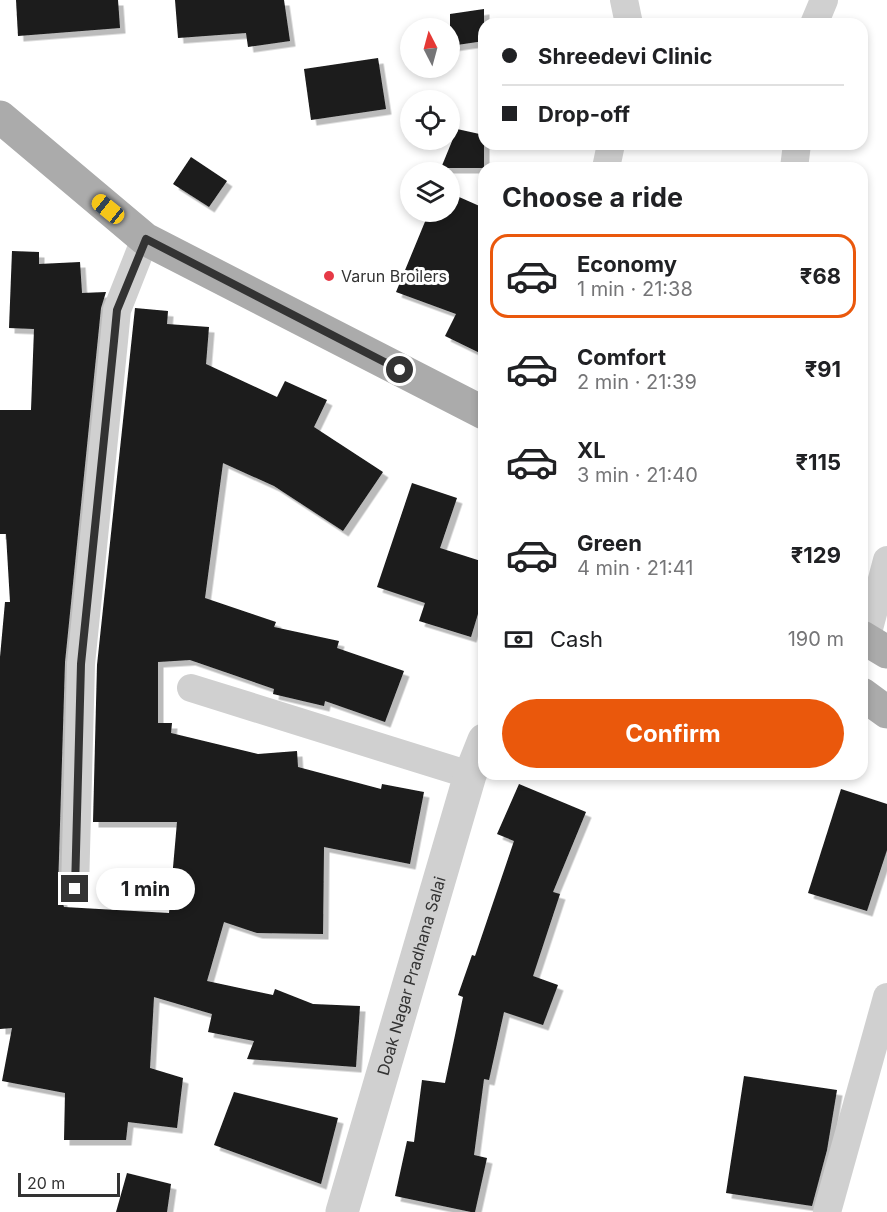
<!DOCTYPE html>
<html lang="en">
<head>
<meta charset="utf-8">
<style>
	:root { --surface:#fff; --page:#f6f6f6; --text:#202124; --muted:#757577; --line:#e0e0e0; --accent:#ea580c }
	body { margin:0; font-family:Inter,sans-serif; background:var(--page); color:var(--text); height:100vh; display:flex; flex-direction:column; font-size:22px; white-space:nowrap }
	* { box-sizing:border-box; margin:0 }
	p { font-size:20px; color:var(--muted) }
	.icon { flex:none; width:33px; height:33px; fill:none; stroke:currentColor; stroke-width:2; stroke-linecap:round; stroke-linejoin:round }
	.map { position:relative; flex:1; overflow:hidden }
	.details { position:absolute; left:478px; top:162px; width:390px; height:618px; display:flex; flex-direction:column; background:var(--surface); border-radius:18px; box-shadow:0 3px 9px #0003 }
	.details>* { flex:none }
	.banner { position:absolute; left:478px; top:18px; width:390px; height:132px; border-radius:18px; box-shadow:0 3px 9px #0003; display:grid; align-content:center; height:132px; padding:0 24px; background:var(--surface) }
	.needle { width:39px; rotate:354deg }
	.controls { position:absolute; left:400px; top:18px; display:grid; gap:12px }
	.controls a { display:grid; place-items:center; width:60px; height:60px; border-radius:50%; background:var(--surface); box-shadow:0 3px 9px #0003; font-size:30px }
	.scale { position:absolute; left:18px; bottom:15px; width:102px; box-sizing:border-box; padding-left:6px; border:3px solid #333; border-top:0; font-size:16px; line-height:21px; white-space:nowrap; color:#333; -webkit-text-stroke:4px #fff; paint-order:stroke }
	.end { position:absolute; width:27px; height:27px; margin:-14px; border:8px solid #333; background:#fff; box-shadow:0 0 0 3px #fff }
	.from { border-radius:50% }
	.bubble { position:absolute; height:42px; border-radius:21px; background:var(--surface); box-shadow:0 3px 9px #0003; font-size:20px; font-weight:700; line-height:42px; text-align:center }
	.car { position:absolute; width:18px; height:36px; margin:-18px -9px; border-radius:8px; box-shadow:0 0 4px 2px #0007; background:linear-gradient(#f5c518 24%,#345 0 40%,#f5c518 0 76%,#345 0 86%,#f5c518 0) }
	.banner b { display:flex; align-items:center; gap:21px; height:57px; font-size:22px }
	.banner b+b { border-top:2px solid var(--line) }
	.banner i { width:15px; height:15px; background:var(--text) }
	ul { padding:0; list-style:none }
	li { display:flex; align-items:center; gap:18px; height:84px; margin:0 12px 9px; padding:0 12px; border:3px solid transparent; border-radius:18px }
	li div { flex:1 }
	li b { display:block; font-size:22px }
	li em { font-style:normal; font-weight:700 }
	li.active { border-color:var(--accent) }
	li>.icon { width:54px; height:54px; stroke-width:1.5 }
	h2 { padding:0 24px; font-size:27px; line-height:72px }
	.pay { display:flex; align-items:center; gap:15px; height:66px; padding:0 24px; font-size:22px }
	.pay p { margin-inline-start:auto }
	.primary-button { display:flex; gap:12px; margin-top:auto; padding:12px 24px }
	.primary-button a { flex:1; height:69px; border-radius:36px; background:var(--accent); color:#fff; font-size:24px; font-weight:700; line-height:69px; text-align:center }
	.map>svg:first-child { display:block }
	.building { fill:#1a1a1a; filter:url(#shadow) }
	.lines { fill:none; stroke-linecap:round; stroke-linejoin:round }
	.minor { stroke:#d0d0d0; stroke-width:28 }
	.tertiary { stroke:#d0d0d0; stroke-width:33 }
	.primary { stroke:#ababab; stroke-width:33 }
	.route { stroke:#333; stroke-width:8 }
	.poi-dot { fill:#e63946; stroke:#fff; stroke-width:2 }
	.labels { text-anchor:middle; stroke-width:6; stroke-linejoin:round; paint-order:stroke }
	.poi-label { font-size:16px; fill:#333; stroke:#fff; text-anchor:start }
	.street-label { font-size:16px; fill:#333; stroke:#fff }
</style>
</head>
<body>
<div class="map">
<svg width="887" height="1212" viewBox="0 0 887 1212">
	<defs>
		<filter id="shadow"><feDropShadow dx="5.5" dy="5.5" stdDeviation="0" flood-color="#0004"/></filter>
	</defs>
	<rect width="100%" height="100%" fill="#fff"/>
	<!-- building -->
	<g class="building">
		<path d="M16 0H118L120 28 18 36Z"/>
		<path d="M175 0H284L290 41 248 47 246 33 178 38Z"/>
		<path d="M484 9V41L450 46V14Z"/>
		<path d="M378 58 386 109 311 120 304 69Z"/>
		<path d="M457 129 484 135V168H441Z"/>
		<path d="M191 157 227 181 209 207 173 184Z"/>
		<path d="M450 193 484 208V355L445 336 456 314 396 292 429 212H450Z"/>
		<path d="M12 251 39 252V264L80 262 82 293 106 292 101 308 65 662 58 889 64 907 169 913 177 822H93L97 665 135 308 168 311 167 324 209 327 206 364 277 397 285 381 327 400 314 427 383 472 343 531 274 486 223 463 205 598 276 622 274 627 339 641 337 648 404 671 385 722 325 701 324 706 273 694 274 689 190 660 158 662V723H172L171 733 258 754 297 751 298 767 381 789 382 784 424 792 410 864 324 847 323 934 257 933 224 922 207 981 273 995 275 989 313 1004 360 1006 356 1067 247 1059 254 1041 208 1032 212 1014 154 997 150 1068 183 1078 177 1128 128 1122 126 1140H64L65 1093 2 1081 12 1028 0 1029V657L5 602H10L6 534H0V410H31L34 329 9 328Z"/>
		<path d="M412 483 457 498 440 548 484 562V594L471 637 419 621 425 603 377 587Z"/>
		<path d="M519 784 586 812 553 892 560 894 533 976 558 985 543 1025 504 1012 489 1080 484 1079 474 1155 487 1158 475 1212H471L395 1196 407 1141 414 1142 422 1080 445 1083 463 997 458 995 472 955 475 956 514 841 497 834Z"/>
		<path d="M841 789 887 804V850L867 911 808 893Z"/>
		<path d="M744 1076 837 1090 827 1150 812 1206 726 1193Z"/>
		<path d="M234 1092 338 1118 321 1184 214 1145Z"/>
		<path d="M127 1173 171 1184 167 1212H116Z"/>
	</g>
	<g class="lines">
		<!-- minor -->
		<g class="minor">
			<path d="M624 0 629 24"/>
			<path d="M814 24 824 0"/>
			<path d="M606 168 611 144"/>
			<path d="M794 168 797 144"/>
			<path d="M866 640 887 560"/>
			<path d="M191 688 470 775"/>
			<path d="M75 889 81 664 114 341 117 310 145 239"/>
			<path d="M827 1212 887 997"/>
		</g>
		<!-- tertiary -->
		<path class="tertiary" id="s1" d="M342 1212 470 775 484 740"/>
		<!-- primary -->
		<g class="primary">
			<path d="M0 117 145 239 484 413"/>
			<path d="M862 637 887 652"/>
			<path d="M862 694 887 712"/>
		</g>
	</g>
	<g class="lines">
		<!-- route -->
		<path class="route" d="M75 889 81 664 114 341 117 310 146 239 400 370"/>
	</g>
	<!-- markers -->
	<circle class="poi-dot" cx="329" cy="276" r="6"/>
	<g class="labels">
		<!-- poi labels -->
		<g class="poi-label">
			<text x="341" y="282">Varun Broilers</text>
		</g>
		<!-- street labels -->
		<g class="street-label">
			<text dy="6" stroke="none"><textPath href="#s1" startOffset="246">Doak Nagar Pradhana Salai</textPath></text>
		</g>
	</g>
</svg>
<div class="controls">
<a><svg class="needle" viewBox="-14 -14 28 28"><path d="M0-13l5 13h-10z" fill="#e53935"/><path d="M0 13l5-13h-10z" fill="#757577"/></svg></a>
<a><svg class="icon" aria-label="locate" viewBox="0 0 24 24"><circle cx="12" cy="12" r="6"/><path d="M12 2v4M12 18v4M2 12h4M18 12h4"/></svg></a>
<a><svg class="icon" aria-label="layers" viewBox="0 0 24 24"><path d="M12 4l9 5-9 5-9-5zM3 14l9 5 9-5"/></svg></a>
</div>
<div class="scale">20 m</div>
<i class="end from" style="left:400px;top:370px"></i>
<i class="end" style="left:75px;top:889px"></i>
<div class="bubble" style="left:96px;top:868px;width:99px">1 min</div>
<i class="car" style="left:108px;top:209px;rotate:309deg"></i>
<div class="banner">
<b><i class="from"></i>Shreedevi Clinic</b>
<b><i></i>Drop-off</b>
</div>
<section class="details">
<h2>Choose a ride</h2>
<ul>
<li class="active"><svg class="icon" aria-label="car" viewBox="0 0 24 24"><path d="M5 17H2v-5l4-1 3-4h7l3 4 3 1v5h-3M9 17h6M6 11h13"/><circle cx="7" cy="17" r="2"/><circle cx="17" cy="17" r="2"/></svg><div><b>Economy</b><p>1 min · 21:38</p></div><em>₹68</em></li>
<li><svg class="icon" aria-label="car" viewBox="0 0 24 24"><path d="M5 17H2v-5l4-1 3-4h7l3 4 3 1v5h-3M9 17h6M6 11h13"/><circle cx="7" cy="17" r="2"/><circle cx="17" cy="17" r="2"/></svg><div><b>Comfort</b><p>2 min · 21:39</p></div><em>₹91</em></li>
<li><svg class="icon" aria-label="car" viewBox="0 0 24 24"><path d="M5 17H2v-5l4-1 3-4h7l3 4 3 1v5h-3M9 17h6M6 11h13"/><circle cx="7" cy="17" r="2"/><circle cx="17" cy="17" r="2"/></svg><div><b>XL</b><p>3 min · 21:40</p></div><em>₹115</em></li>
<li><svg class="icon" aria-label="car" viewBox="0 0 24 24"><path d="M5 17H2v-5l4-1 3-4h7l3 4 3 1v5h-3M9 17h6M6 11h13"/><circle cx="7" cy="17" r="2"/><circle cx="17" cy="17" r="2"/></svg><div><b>Green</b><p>4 min · 21:41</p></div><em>₹129</em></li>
</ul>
<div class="pay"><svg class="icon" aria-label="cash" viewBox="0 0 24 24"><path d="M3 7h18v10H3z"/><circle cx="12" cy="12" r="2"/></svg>Cash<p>190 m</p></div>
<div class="primary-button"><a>Confirm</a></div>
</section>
</div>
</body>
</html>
